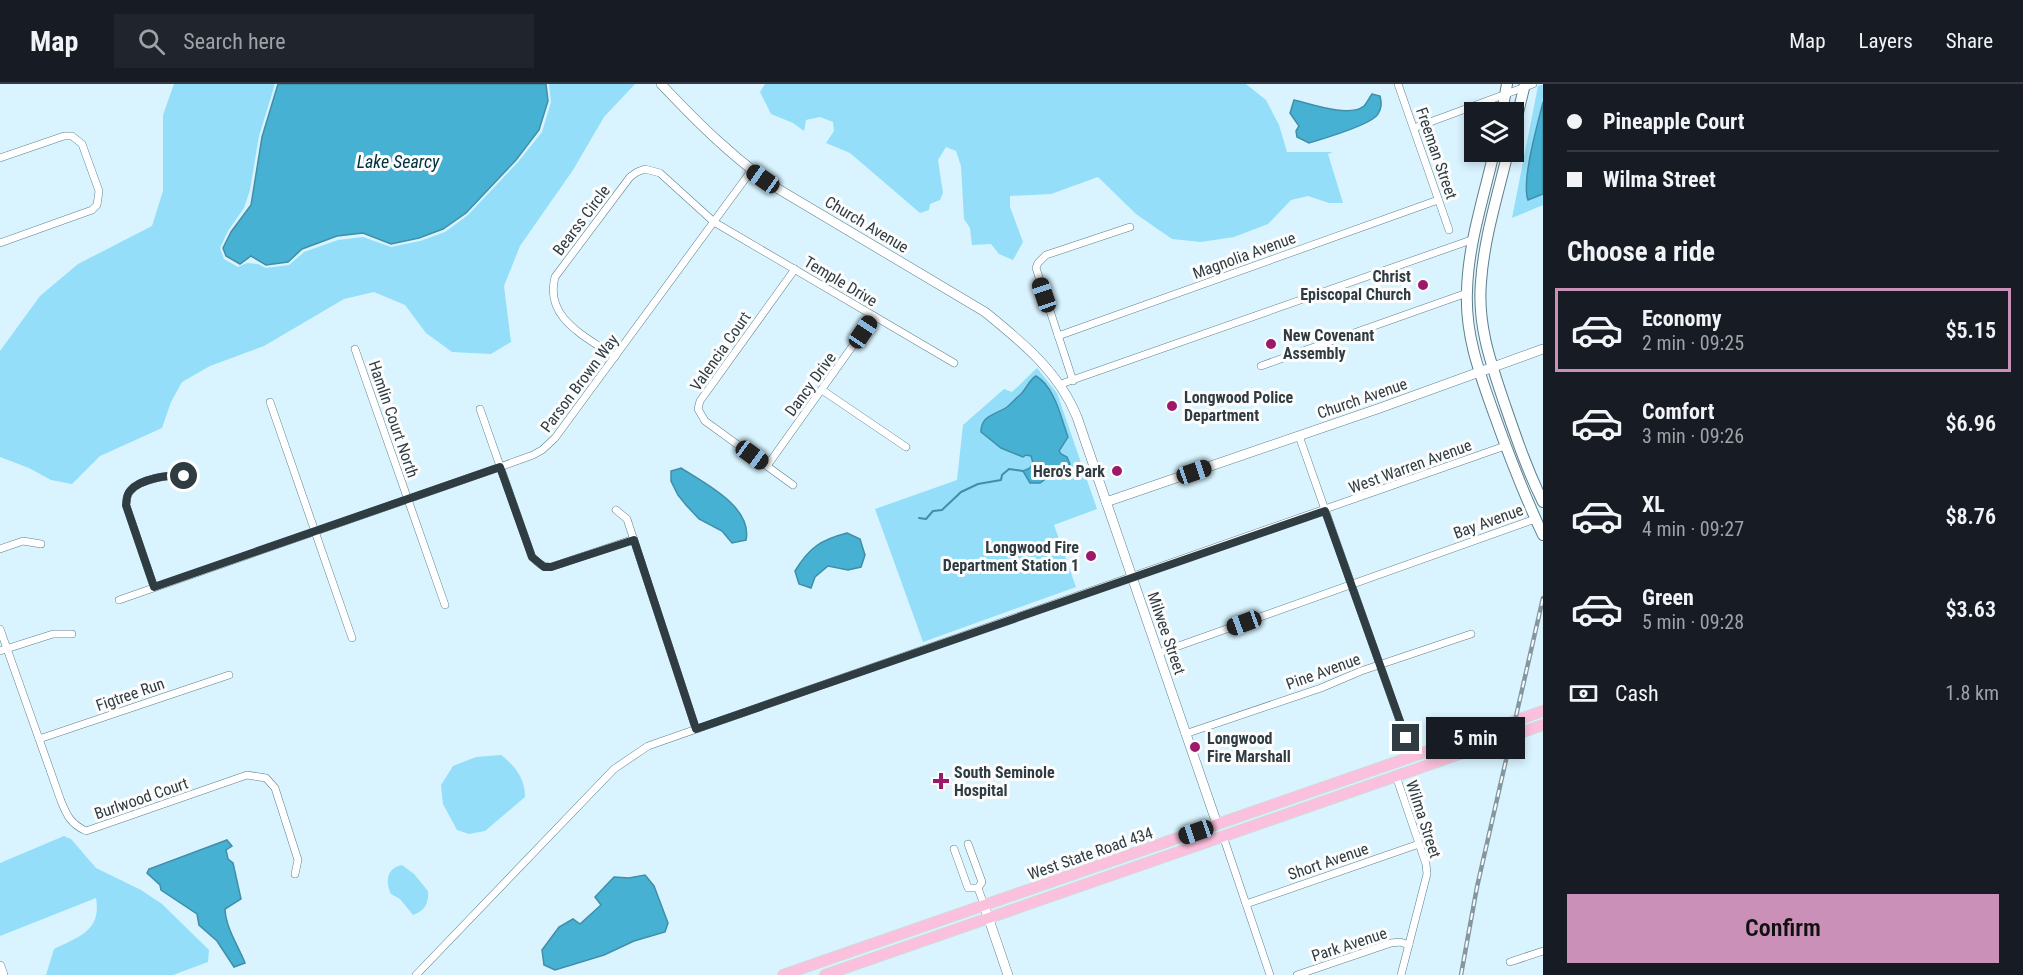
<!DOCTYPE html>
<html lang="en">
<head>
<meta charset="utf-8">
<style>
	:root { --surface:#171b24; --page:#20242c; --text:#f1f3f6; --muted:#9ea1a6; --line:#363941; --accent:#cb90b7 }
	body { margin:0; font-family:"Roboto Condensed",sans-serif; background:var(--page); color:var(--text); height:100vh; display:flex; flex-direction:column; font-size:22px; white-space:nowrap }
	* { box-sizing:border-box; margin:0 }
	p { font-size:20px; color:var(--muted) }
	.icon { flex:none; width:33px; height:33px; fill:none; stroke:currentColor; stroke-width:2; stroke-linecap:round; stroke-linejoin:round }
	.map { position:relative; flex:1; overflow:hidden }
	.details { display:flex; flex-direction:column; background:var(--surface); width:480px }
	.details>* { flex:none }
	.guide { display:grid; align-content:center; height:132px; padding:0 24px; background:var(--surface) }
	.controls { position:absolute; left:1464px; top:18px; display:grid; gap:12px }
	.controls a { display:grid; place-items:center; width:60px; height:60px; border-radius:0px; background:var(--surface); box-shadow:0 3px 9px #0003; font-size:30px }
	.end { position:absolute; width:27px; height:27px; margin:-14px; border:8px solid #2f3c42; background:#fff; box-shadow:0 0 0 3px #fff }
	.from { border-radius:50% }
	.bubble { position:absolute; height:42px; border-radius:0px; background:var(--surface); box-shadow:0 3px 9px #0003; font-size:20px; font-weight:600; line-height:42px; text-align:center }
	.car { position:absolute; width:18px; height:36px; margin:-18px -9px; border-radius:8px; box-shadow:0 0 4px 2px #0007; background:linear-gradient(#222 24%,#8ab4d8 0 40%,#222 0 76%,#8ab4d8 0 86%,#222 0) }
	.guide b { display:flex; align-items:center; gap:21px; height:57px; font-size:22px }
	.guide b+b { border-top:2px solid var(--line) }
	.guide i { width:15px; height:15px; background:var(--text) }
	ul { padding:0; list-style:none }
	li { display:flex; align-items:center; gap:18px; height:84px; margin:0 12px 9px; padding:0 12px; border:3px solid transparent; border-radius:0px }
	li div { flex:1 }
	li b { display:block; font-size:22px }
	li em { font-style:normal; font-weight:600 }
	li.on { border-color:var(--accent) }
	li>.icon { width:54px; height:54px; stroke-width:1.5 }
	h2 { padding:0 24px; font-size:27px; line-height:72px }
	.pay { display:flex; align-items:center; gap:15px; height:66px; padding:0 24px; font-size:22px }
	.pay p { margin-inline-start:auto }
	.primary-button { display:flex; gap:12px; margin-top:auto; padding:12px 24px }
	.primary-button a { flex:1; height:69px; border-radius:0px; background:var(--accent); color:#111; font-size:24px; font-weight:600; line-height:69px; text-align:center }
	header { display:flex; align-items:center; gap:36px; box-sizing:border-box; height:84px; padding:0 30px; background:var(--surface); border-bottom:2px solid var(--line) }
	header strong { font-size:28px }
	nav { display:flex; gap:33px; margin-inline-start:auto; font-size:21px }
	.search { width:420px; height:54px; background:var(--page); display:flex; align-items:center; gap:15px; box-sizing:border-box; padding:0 21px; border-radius:0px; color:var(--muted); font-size:22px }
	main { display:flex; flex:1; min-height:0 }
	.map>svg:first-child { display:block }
	.green { fill:#94def9 }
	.water { fill:#47b1d3; stroke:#408ea8; stroke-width:1.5 }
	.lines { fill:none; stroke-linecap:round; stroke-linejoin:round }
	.stream { stroke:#408ea8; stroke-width:2 }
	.minor-casing { stroke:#5f7f8b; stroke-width:8 }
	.tertiary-casing { stroke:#5f7f8b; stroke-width:10 }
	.secondary-casing { stroke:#5f7f8b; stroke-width:12 }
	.primary-casing { stroke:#d5d8d9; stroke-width:12 }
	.minor { stroke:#fff; stroke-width:7 }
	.tertiary { stroke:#fff; stroke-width:9 }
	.secondary { stroke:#fff; stroke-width:10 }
	.primary { stroke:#fbc0dd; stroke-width:10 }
	.rail-casing { stroke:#8397a0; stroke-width:4.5 }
	.rail { stroke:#fcfcfc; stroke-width:2; stroke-dasharray:7; stroke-linecap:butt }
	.route { stroke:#2f3c42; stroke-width:8 }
	.poi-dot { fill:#9d1869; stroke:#fcfcfc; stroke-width:2 }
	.labels { text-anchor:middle; stroke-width:6; stroke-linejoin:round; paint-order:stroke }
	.street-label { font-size:16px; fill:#2f3c42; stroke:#fcfcfc }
	.poi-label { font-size:16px; font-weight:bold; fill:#2f3c42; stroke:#fcfcfc; text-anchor:start }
	.water-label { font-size:18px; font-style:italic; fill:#00313f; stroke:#fcfcfc }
</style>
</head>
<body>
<header>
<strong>Map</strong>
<div class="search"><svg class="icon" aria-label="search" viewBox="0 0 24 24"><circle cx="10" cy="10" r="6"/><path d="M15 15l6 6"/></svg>Search here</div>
<nav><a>Map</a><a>Layers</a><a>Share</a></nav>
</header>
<main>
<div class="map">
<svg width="1543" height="891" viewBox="0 0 1543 891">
	<rect width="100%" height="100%" fill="#d9f4ff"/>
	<!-- green -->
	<g class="green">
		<path d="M174 0H275L259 52 250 106 244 124 228 147 220 164 224 175 238 183 247 179 258 180 266 184 289 181 304 168 338 156 363 153 391 163 420 157 445 148 468 131 518 78 542 48 551 18 549 0H635L604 33 573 86 520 162 504 202 511 258 491 270 452 268 426 249 405 221 374 208 344 215 264 262 210 282 182 298 171 318 162 344 100 372 72 400 51 396 29 384 0 373V267L40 212 78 180 152 142 163 107V31Z"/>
		<path d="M765 0H1246L1266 16 1279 41 1287 68H1333L1328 70 1343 119H1329L1308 112 1291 116 1268 140 1234 153 1201 158 1172 155 1136 130 1098 93 1051 110 1010 112V123L1023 158 1013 176 999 170 991 160 972 161 970 144 964 135 961 82 956 67 946 63 938 76 943 109 940 116 930 120 929 126 920 129 850 69 826 59 834 47 833 38 820 33 806 36 804 47 793 39 771 30 760 8Z"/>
		<path d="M1543 1V18L1527 91 1528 115 1543 110V121L1512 134 1538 2Z"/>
		<path d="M1037 284 1057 309 1097 425 1054 441 1076 503 923 558 875 425 957 396 963 341 1004 305 1012 308Z"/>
		<path d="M501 671C515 682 525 694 525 713L485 747 469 750 457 746 443 720 441 701 453 682 476 673Z"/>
		<path d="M64 752 71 755 96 784 141 806 162 820 209 866 208 878 173 891H46L54 865C78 853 102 847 96 814L0 852V779Z"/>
		<path d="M402 781 414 790 428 807C429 819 425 827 413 831L400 815 391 810C385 797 387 784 402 781Z"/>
	</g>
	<!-- water -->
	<g class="water">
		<path d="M278 0H546L548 17 539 46 516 76 466 129 443 145 419 154 391 160 363 149 337 152 302 165 288 178 266 181 251 172 240 180 226 172 223 164 231 148 251 121 262 53Z"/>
		<path d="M1372 10 1380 12C1382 19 1382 24 1378 30 1372 41 1322 55 1309 59L1297 53 1296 47 1299 42 1290 29 1294 16C1311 20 1349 34 1364 22 1367 19 1369 14 1372 10Z"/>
		<path d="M1543 18V110L1528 116C1521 97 1538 39 1543 18Z"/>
		<path d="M1036 292C1055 303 1061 334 1068 353L1059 367 1061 370 1067 373 1070 380 1066 384 1055 388 1040 399H1030L1023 387 1030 384 1033 379 1031 372 1026 371 1023 373 1001 364 981 348C981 331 995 331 1007 323 1012 319 1016 314 1021 310 1027 304 1029 296 1036 292Z"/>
		<path d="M681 384C704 399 753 423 746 456L732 459 722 447 699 435 686 421 678 411 671 397V387Z"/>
		<path d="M847 449 860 455 865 471 861 483 848 486 828 482 815 493 811 504 799 500 795 487C809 464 820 456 847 449Z"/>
		<path d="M227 756 232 762 226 766 228 775 233 779 241 815 225 825C226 845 238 861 245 879L234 883 217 857 199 841 197 830 161 806 160 801 147 789 149 785Z"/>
		<path d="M645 791 654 802 668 839 665 848 634 857 604 871 555 886 544 881 542 866 559 843 573 835 580 840 601 821 595 813 614 793 629 794Z"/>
	</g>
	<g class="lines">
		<!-- stream -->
		<path class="stream" d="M919 434 926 435 933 427 942 426 961 408 978 400 1001 396 1002 391 1009 385 1023 387"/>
		<defs>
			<g id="minor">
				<path d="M1398 0 1449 146"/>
				<path d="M1414 44 1533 0"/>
				<path d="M0 74 64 52H72L82 60 99 107 97 121 92 126 0 159"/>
				<path d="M1058 252 1438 116"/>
				<path d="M355 265 445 521"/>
				<path d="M615 273C586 252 544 235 555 193L630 93 637 88 645 85 660 89 714 138 954 279"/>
				<path d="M1261 282 1467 209"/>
				<path d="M1073 297 1036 184 1038 179 1046 171 1130 143"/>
				<path d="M1061 300 1474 155"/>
				<path d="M822 306 906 363"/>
				<path d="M270 318 352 554"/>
				<path d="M480 325 532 473C538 479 542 483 551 483L634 455"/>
				<path d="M1299 352 1412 672"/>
				<path d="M767 382 874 232"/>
				<path d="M793 401 705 337 698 325 700 317 795 185"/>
				<path d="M616 426 627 435 696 645"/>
				<path d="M0 465 23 457 41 460"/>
				<path d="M154 503 126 421C127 416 126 412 130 407 139 395 170 390 184 392"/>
				<path d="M119 516 500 383 533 371 542 366 555 354 751 87"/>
				<path d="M0 545 61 717C67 732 71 740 86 747L247 691 266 694 275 704 298 776 295 790"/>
				<path d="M0 567 53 550H72"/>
				<path d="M1159 569 1535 435"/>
				<path d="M1185 650 1321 604 1361 587 1471 550"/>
				<path d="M39 655 229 591"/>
				<path d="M1396 692 1426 780 1427 790 1401 891"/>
				<path d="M1223 752 1270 891"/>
				<path d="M968 760 982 798 978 804 984 821"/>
				<path d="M954 765 968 804H978"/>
				<path d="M1246 820 1419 760"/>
				<path d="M1510 878 1543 867"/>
				<path d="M416 891 614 685 648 662 1505 362"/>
				<path d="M1297 891 1391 859 1400 858 1409 861"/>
			</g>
			<g id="tertiary">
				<path d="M661 0C698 39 731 72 775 103L985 228C1022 258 1059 288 1077 333L1217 740"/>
				<path d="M1106 418 1380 324 1543 265"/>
				<path d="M984 821 1008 891"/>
				<path d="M0 882 3 891"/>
			</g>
			<g id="secondary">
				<path d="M1502 28 1507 0"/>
				<path d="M1514 45 1525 0"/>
				<path d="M1494 68C1484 113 1468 160 1467 207 1465 250 1479 288 1493 327 1508 369 1524 411 1543 451"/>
				<path d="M1508 68C1498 110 1484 154 1481 198 1477 243 1492 282 1506 324 1517 356 1528 388 1543 418"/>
			</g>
			<g id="primary">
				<path d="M783 891 1543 627"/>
				<path d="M825 891 1543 641"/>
			</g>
		</defs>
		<!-- minor casing -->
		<use href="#minor" class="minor-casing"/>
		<!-- tertiary casing -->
		<use href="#tertiary" class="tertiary-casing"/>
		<!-- secondary casing -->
		<use href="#secondary" class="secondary-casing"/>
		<!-- primary casing -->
		<use href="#primary" class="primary-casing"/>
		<!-- minor -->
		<use href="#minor" class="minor"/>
		<!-- tertiary -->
		<use href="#tertiary" class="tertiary"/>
		<!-- secondary -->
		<use href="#secondary" class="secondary"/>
		<!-- primary -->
		<use href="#primary" class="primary"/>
		<defs>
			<path id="rail" d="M1461 891 1477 803 1543 514"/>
		</defs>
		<!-- rail casing -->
		<use href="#rail" class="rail-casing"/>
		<!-- rail -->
		<use href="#rail" class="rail"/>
	</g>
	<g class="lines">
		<!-- route -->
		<path class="route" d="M184 392C170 390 139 395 130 407 126 411 127 416 126 421L154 503 500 383 532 473 544 483H551L634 456 696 645 1325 427 1406 654"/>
	</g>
	<!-- markers -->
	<g class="poi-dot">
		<circle cx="1423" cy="201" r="6"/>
		<circle cx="1271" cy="260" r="6"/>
		<circle cx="1172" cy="322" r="6"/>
		<circle cx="1117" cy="387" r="6"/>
		<circle cx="1091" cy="472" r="6"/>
		<circle cx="1195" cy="663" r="6"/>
		<path d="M938 688h6v6h6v6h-6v6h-6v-6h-6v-6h6z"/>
	</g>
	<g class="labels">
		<!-- street labels -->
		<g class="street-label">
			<text transform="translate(1437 69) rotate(71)" y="6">Freeman Street</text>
			<text transform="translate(581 136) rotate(-53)" y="6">Bearss Circle</text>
			<text transform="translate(867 140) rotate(31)" y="6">Church Avenue</text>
			<text transform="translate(1244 171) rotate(-20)" y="6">Magnolia Avenue</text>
			<text transform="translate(841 197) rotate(31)" y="6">Temple Drive</text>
			<text transform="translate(720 267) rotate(-55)" y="6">Valencia Court</text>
			<text transform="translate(579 299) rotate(-53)" y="6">Parson Brown Way</text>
			<text transform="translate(810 300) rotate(-54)" y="6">Dancy Drive</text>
			<text transform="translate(1362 314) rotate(-19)" y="6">Church Avenue</text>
			<text transform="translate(394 335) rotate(71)" y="6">Hamlin Court North</text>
			<text transform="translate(1410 382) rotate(-20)" y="6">West Warren Avenue</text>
			<text transform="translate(1488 437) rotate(-20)" y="6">Bay Avenue</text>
			<text transform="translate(1167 549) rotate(71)" y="6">Milwee Street</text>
			<text transform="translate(1323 587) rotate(-20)" y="6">Pine Avenue</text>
			<text transform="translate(130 610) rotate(-19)" y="6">Figtree Run</text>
			<text transform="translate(141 714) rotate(-19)" y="6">Burlwood Court</text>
			<text transform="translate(1424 735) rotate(72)" y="6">Wilma Street</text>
			<text transform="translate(1090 769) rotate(-19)" y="6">West State Road 434</text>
			<text transform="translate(1328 777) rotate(-19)" y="6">Short Avenue</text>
			<text transform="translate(1349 860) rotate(-18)" y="6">Park Avenue</text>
		</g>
		<!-- poi labels -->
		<g class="poi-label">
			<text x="1411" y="198" text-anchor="end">Christ<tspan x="1411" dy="18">Episcopal Church</tspan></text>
			<text x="1283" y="257">New Covenant<tspan x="1283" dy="18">Assembly</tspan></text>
			<text x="1184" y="319">Longwood Police<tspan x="1184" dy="18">Department</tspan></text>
			<text x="1105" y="393" text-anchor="end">Hero's Park</text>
			<text x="1079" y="469" text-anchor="end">Longwood Fire<tspan x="1079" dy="18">Department Station 1</tspan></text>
			<text x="1207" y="660">Longwood<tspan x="1207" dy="18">Fire Marshall</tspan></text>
			<text x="954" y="694">South Seminole<tspan x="954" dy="18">Hospital</tspan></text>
		</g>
		<!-- water labels -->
		<g class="water-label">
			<text x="398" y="84">Lake Searcy</text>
		</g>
	</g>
</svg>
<div class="controls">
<a><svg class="icon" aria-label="layers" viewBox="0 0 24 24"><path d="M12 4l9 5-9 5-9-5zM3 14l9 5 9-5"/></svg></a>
</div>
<i class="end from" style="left:184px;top:392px"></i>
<i class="end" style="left:1406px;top:654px"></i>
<div class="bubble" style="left:1426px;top:633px;width:99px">5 min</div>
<i class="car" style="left:763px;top:95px;rotate:305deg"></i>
<i class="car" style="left:1044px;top:211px;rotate:341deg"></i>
<i class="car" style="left:863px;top:248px;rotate:34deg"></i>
<i class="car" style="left:752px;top:371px;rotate:126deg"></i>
<i class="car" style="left:1194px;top:388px;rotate:71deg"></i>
<i class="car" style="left:1244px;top:539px;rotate:250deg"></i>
<i class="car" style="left:1196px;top:748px;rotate:251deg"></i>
</div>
<section class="details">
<div class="guide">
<b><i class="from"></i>Pineapple Court</b>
<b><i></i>Wilma Street</b>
</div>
<h2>Choose a ride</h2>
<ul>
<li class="on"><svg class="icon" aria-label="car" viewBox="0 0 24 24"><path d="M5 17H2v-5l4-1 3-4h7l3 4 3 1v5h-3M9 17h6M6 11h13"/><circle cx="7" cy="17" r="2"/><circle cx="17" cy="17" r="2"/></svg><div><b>Economy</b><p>2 min · 09:25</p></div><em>$5.15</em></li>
<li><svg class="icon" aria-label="car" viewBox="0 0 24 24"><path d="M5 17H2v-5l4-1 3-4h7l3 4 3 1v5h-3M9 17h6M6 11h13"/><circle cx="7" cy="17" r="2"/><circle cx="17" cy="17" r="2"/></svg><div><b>Comfort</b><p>3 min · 09:26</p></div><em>$6.96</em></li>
<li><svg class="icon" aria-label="car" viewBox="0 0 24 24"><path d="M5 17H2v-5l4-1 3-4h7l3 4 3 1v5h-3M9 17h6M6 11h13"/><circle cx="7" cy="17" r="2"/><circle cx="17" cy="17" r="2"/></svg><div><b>XL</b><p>4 min · 09:27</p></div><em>$8.76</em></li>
<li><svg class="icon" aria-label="car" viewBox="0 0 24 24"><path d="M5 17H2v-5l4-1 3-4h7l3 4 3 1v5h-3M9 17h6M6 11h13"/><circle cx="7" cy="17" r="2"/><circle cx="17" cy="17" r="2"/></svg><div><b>Green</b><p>5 min · 09:28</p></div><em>$3.63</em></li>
</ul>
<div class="pay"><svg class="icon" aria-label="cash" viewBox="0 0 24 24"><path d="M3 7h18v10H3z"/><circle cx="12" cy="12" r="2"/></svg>Cash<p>1.8 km</p></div>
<div class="primary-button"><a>Confirm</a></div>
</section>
</main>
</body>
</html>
